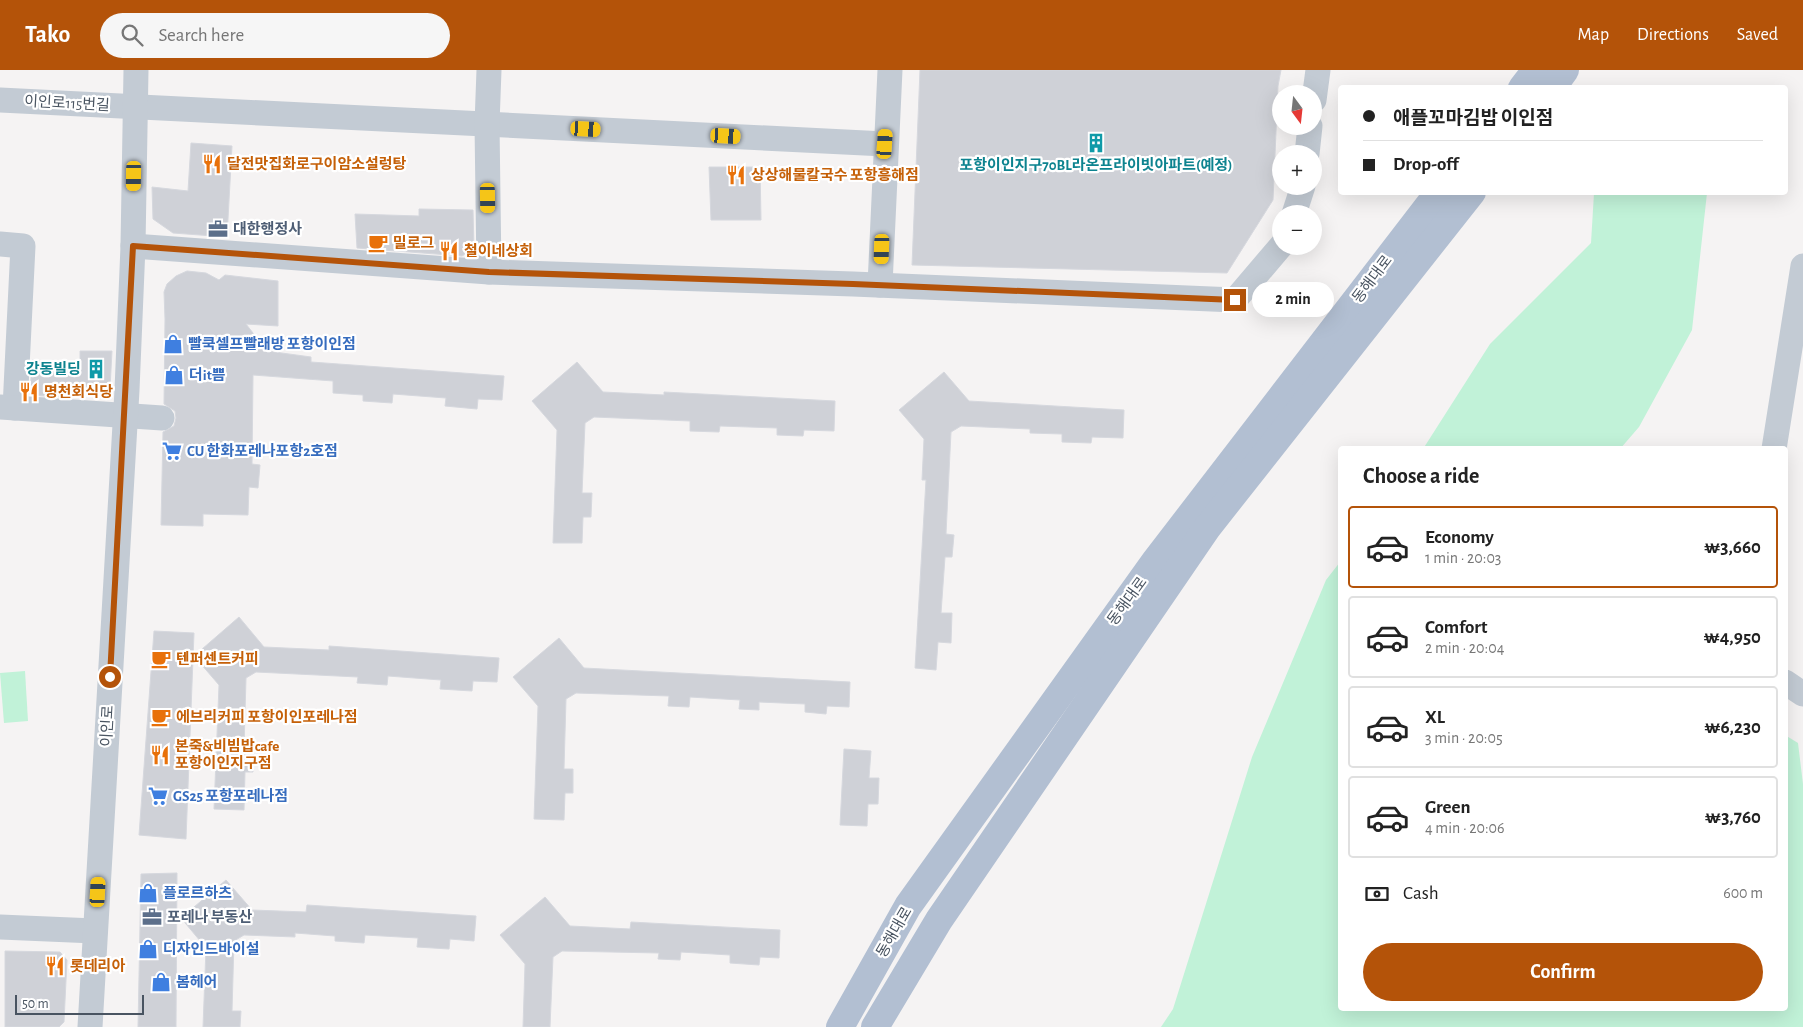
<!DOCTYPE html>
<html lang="en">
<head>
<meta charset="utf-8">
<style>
	:root { --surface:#fff; --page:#f6f6f6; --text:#222; --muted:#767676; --line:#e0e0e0; --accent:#b45309 }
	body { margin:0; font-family:"Alegreya Sans","Noto Sans KR",sans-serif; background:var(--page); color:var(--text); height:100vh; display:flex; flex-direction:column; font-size:19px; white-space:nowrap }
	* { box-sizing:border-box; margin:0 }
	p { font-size:16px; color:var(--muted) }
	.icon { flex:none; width:28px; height:28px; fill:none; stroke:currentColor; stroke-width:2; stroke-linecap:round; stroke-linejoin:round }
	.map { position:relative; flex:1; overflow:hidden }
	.panel { position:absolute; left:1338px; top:376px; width:450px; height:565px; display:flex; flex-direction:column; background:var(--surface); border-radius:5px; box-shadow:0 5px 20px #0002 }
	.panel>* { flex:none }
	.top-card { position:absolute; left:1338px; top:15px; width:450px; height:110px; border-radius:5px; box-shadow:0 5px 20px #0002; display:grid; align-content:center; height:110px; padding:0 25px; background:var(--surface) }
	.needle { width:32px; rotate:165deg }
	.fabs { position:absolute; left:1272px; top:15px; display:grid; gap:10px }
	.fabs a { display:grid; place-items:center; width:50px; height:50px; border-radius:50%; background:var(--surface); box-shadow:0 5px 20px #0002; font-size:25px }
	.scale { position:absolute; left:15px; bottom:12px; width:129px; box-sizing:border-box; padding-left:5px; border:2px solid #495461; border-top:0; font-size:14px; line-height:18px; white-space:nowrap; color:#495461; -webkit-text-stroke:4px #fff; paint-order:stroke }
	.end { position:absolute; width:22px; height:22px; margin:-11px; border:6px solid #b45309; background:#fff; box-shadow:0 0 0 2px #fff }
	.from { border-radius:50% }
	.bubble { position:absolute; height:35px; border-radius:18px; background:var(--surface); box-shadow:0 5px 20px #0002; font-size:16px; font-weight:700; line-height:35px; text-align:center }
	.car { position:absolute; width:15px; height:30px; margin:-15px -8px; border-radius:6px; box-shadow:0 0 4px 1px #0007; background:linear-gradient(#f5c518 24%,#345 0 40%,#f5c518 0 76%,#345 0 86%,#f5c518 0) }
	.top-card b { display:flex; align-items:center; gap:18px; height:48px; font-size:19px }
	.top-card b+b { border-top:1px solid var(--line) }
	.top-card i { width:12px; height:12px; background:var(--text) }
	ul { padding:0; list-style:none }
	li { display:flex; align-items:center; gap:15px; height:82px; margin:0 10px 8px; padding:0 15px; border:2px solid var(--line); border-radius:5px }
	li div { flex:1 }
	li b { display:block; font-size:19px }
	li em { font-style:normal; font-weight:700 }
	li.current { border-color:var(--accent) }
	li>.icon { width:45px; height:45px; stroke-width:1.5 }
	h2 { padding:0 25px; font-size:22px; line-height:60px }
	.pay { display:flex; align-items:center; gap:12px; height:55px; padding:0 25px; font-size:19px }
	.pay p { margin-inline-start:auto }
	.cta { display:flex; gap:10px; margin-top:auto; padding:10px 25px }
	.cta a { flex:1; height:58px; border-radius:30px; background:var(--accent); color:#fff; font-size:20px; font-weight:700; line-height:58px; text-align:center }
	header { display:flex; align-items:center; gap:30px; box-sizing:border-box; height:70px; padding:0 25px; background:var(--accent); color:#fff }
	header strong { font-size:24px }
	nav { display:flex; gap:28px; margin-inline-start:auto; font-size:18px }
	.search { width:350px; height:45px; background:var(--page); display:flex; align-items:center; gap:12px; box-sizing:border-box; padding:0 18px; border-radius:28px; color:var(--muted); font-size:19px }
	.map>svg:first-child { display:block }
	.green { fill:#c1f2d8 }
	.building { fill:#cfd1d7; stroke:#d6d8de }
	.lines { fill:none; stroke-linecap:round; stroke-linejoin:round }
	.minor { stroke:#c3cbd4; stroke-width:25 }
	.major { stroke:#b2bfd2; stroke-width:28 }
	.route { stroke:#b45309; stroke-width:6 }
	.labels { text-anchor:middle; stroke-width:4.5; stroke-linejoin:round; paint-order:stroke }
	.street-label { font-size:15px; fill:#495461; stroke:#fff }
	.food-label { font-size:15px; font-weight:bold; fill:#c56008; stroke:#fff; text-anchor:start }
	.culture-label { font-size:15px; font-weight:bold; fill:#0d838f; stroke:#fff }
	.service-label { font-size:15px; font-weight:bold; fill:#4e5e75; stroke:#fff; text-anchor:start }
	.shop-label { font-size:15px; font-weight:bold; fill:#366cbe; stroke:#fff; text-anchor:start }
</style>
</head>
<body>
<header>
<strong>Tako</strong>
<div class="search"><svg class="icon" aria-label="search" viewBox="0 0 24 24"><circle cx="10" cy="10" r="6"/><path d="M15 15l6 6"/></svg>Search here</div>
<nav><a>Map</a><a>Directions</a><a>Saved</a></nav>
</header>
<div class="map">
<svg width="1803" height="957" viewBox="0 0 1803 957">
	<rect width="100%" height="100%" fill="#f5f3f3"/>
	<!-- green -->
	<g class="green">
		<path d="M1594 123H1707L1692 260 1639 357 1620 379H1423L1490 274 1591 173Z"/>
		<path d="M1340 492V939H1785V665L1798 673 1803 714V957H1161L1173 939 1252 687 1326 510Z"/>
		<path d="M25 601 28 651 4 653 0 603Z"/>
	</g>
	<!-- building -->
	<g class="building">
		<path d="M920 0H1281L1278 16 1273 130 1227 203 912 195Z"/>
		<path d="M191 73 232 76 227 167 173 163 153 149 152 117 188 121Z"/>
		<path d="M709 97H760L761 150H711Z"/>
		<path d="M419 139 473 140 474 179 462 186 357 178 355 144 419 146Z"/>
		<path d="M187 201 206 203 219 210 225 205 278 211V256L246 254 267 281 311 287V292L504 306 502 330 478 329 477 339 445 336 446 328 393 324 392 333 363 331V325L333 323V311L253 305 252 394 260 395 258 418 249 417 248 445 203 444V456L161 455 163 362 174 356 176 348 175 341 164 334 165 249 164 222 167 214 176 206Z"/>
		<path d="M80 281H112L110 318 61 316V327L30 325 32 290 80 297Z"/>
		<path d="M577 292 603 322 664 325V322L835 331 834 361 804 360 803 366 777 365V358L720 356 719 362 690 361V351L594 347 585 353 582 423H592L591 447H583L582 473H553L557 360 532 331Z"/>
		<path d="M944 302 969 331 1124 340 1123 368 1092 367 1091 373 1062 372V364L1030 363V359L961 356 951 362 946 464 954 465 952 487H945L941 543H952L951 573 938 572 936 600 915 598 926 410H922L924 369 899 340Z"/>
		<path d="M239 547 264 577 329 580V576L499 588 497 612 473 611 472 621 440 619 441 610 388 606 387 615 357 613 358 607 256 602 246 608 244 678H254L253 702H245L244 740 214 739 219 615 194 586Z"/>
		<path d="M154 561 194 563 186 769 139 765Z"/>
		<path d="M559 568 584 598 850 612 849 637 827 636 826 644 805 642V634L759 632V640L739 639 740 630 690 627 689 637 668 636 669 626 576 623 566 629 564 699H573V723H565L564 750 534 749 538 636 513 607Z"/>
		<path d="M844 679 871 681 869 708H879L878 734H868L867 756 840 755Z"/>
		<path d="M177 803 176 957H138L141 804Z"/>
		<path d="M226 810 252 840 306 842 307 835 476 846 474 871 450 869 449 879 417 877 418 868 365 865 364 873 335 871V866L295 863V867L244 865 234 871 232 941H241L240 957H203L206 878 181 848Z"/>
		<path d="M545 827 570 856 630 859 631 852 780 860 779 888 760 887 759 895 730 893V885L681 882 680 890 658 889 659 883 562 881 553 887 550 957H523L525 894 500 865Z"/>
		<path d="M5 881 60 882 67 890 64 952 59 957H5Z"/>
	</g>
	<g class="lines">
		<!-- minor -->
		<g class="minor">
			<path d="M0 30 885 74"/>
			<path d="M1314 30 1318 0"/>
			<path d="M1307 84 1310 56"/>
			<path d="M1294 144 1303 116"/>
			<path d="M0 174 23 176 15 338"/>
			<path d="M133 176 489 202 853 214 1235 230 1281 176"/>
			<path d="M489 202 487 54 489 0"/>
			<path d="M880 215 890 0"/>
			<path d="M0 337 162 348"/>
			<path d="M1774 379 1803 196"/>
			<path d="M1785 612 1803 624"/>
			<path d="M0 857 95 861"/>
			<path d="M90 957 127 320 133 176 136 0"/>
		</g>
		<!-- major -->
		<g class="major">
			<path d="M1522 18 1536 0"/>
			<path d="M1552 18 1565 0"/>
			<path d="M840 957 908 836 1156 490 1439 122"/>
			<path d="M875 957 939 850 1207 458 1472 122"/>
		</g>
	</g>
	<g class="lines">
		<!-- route -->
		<path class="route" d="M110 607 133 176 489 202 853 214 1235 230"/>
	</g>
	<!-- icons -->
	<defs>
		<symbol id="building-bare" viewBox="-9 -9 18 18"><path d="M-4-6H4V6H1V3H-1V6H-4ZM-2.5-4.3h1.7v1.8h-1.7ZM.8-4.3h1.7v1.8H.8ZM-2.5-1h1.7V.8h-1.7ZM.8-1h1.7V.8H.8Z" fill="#0f9aa8" stroke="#fff" stroke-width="2.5" paint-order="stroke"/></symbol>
		<symbol id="restaurant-bare" viewBox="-9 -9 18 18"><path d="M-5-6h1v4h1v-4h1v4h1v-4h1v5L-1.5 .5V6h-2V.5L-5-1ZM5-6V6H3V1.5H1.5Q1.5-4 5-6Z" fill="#e8710a" stroke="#fff" stroke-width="2.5" paint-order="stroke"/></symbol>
		<symbol id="office-bare" viewBox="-9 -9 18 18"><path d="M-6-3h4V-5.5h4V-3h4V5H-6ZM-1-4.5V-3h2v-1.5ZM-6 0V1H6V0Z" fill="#5c6f8a" stroke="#fff" stroke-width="2.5" paint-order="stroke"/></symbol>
		<symbol id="cafe-bare" viewBox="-9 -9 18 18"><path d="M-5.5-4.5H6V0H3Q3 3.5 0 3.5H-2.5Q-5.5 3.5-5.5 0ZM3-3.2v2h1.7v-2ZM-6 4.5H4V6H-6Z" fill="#e8710a" stroke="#fff" stroke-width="2.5" paint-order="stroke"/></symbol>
		<symbol id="shop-bare" viewBox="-9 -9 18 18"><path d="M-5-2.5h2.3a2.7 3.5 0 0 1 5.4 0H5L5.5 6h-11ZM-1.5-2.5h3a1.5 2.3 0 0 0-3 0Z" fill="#3f7fe0" stroke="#fff" stroke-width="2.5" paint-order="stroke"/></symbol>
		<symbol id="supermarket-bare" viewBox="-9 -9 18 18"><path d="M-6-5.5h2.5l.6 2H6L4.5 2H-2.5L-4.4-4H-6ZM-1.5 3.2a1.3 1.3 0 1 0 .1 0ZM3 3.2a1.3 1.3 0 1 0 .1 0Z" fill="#3f7fe0" stroke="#fff" stroke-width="2.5" paint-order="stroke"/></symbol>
	</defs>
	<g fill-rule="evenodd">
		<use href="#building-bare" x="1082" y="59" width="28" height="28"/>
		<use href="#restaurant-bare" x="198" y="80" width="28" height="28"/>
		<use href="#restaurant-bare" x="722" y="91" width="28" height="28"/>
		<use href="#office-bare" x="204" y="145" width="28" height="28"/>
		<use href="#cafe-bare" x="364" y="159" width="28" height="28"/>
		<use href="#restaurant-bare" x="435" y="167" width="28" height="28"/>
		<use href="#shop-bare" x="159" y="260" width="28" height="28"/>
		<use href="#building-bare" x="82" y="285" width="28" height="28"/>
		<use href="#shop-bare" x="160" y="291" width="28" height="28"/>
		<use href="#restaurant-bare" x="15" y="308" width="28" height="28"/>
		<use href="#supermarket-bare" x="158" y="367" width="28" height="28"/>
		<use href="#cafe-bare" x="147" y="575" width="28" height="28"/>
		<use href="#cafe-bare" x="147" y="633" width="28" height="28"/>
		<use href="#restaurant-bare" x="146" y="671" width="28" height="28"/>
		<use href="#supermarket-bare" x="144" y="712" width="28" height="28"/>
		<use href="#shop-bare" x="134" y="809" width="28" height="28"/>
		<use href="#office-bare" x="138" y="833" width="28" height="28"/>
		<use href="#shop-bare" x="134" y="865" width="28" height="28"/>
		<use href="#restaurant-bare" x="41" y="882" width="28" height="28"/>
		<use href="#shop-bare" x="147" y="898" width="28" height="28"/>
	</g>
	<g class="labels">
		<!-- street labels -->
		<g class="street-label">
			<text transform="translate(67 33) rotate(3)" y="5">이인로115번길</text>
			<text transform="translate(1372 209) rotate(-53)" y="5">동해대로</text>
			<text transform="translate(1127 531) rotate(-54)" y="5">동해대로</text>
			<text transform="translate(107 656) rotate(-87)" y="5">이인로</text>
			<text transform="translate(894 862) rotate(-60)" y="5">동해대로</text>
		</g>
		<!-- food labels -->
		<g class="food-label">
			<text x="227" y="99">달전맛집화로구이암소설렁탕</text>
			<text x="751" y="110">상상해물칼국수 포항흥해점</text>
			<text x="393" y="178">밀로그</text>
			<text x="464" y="186">철이네상회</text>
			<text x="44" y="327">명천회식당</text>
			<text x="176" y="594">텐퍼센트커피</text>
			<text x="176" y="652">에브리커피 포항이인포레나점</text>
			<text x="175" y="681">본죽&amp;비빔밥cafe<tspan x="175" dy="17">포항이인지구점</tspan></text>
			<text x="70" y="901">롯데리아</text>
		</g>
		<!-- culture labels -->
		<g class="culture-label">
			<text x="1096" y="100">포항이인지구70BL라온프라이빗아파트(예정)</text>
			<text x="81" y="304" text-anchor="end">강동빌딩</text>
		</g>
		<!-- service labels -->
		<g class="service-label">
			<text x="233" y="164">대한행정사</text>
			<text x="167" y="852">포레나 부동산</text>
		</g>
		<!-- shop labels -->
		<g class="shop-label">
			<text x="188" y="279">빨쿡셀프빨래방 포항이인점</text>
			<text x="189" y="310">더it쁨</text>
			<text x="187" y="386">CU 한화포레나포항2호점</text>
			<text x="173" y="731">GS25 포항포레나점</text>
			<text x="163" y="828">플로르하츠</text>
			<text x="163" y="884">디자인드바이설</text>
			<text x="176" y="917">봄헤어</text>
		</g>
	</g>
</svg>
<div class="fabs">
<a><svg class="needle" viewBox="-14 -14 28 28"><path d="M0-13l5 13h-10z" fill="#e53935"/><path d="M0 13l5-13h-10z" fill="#767676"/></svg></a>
<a>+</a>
<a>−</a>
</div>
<div class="scale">50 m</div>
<i class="end from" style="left:110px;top:607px"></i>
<i class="end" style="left:1235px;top:230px"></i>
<div class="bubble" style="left:1252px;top:212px;width:82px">2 min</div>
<i class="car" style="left:586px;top:59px;rotate:93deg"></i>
<i class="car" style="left:726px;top:66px;rotate:93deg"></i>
<i class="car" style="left:885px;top:74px;rotate:4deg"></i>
<i class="car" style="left:134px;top:106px;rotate:181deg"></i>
<i class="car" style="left:488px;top:128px;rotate:179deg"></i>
<i class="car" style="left:882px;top:179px;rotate:182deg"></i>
<i class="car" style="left:98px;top:822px;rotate:3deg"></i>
<div class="top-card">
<b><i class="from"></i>애플꼬마김밥 이인점</b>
<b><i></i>Drop-off</b>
</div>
<section class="panel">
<h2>Choose a ride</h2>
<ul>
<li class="current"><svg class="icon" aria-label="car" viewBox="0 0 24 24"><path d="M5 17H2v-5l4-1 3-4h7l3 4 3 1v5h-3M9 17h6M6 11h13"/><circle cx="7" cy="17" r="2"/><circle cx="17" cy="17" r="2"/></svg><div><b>Economy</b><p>1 min · 20:03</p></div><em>₩3,660</em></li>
<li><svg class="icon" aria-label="car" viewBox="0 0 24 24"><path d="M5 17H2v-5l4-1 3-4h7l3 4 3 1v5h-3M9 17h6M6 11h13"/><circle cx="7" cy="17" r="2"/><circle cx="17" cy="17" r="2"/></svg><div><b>Comfort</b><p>2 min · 20:04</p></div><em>₩4,950</em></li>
<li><svg class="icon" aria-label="car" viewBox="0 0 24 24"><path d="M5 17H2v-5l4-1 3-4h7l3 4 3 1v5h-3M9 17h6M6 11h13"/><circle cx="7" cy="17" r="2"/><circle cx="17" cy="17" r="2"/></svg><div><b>XL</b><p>3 min · 20:05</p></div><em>₩6,230</em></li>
<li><svg class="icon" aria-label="car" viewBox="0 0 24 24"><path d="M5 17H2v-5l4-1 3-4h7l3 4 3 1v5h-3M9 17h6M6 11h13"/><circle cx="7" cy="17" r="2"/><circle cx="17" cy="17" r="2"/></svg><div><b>Green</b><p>4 min · 20:06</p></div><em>₩3,760</em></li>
</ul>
<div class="pay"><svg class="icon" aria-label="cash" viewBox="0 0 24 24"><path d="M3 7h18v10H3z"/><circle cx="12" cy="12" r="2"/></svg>Cash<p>600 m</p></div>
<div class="cta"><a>Confirm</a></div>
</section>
</div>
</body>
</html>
